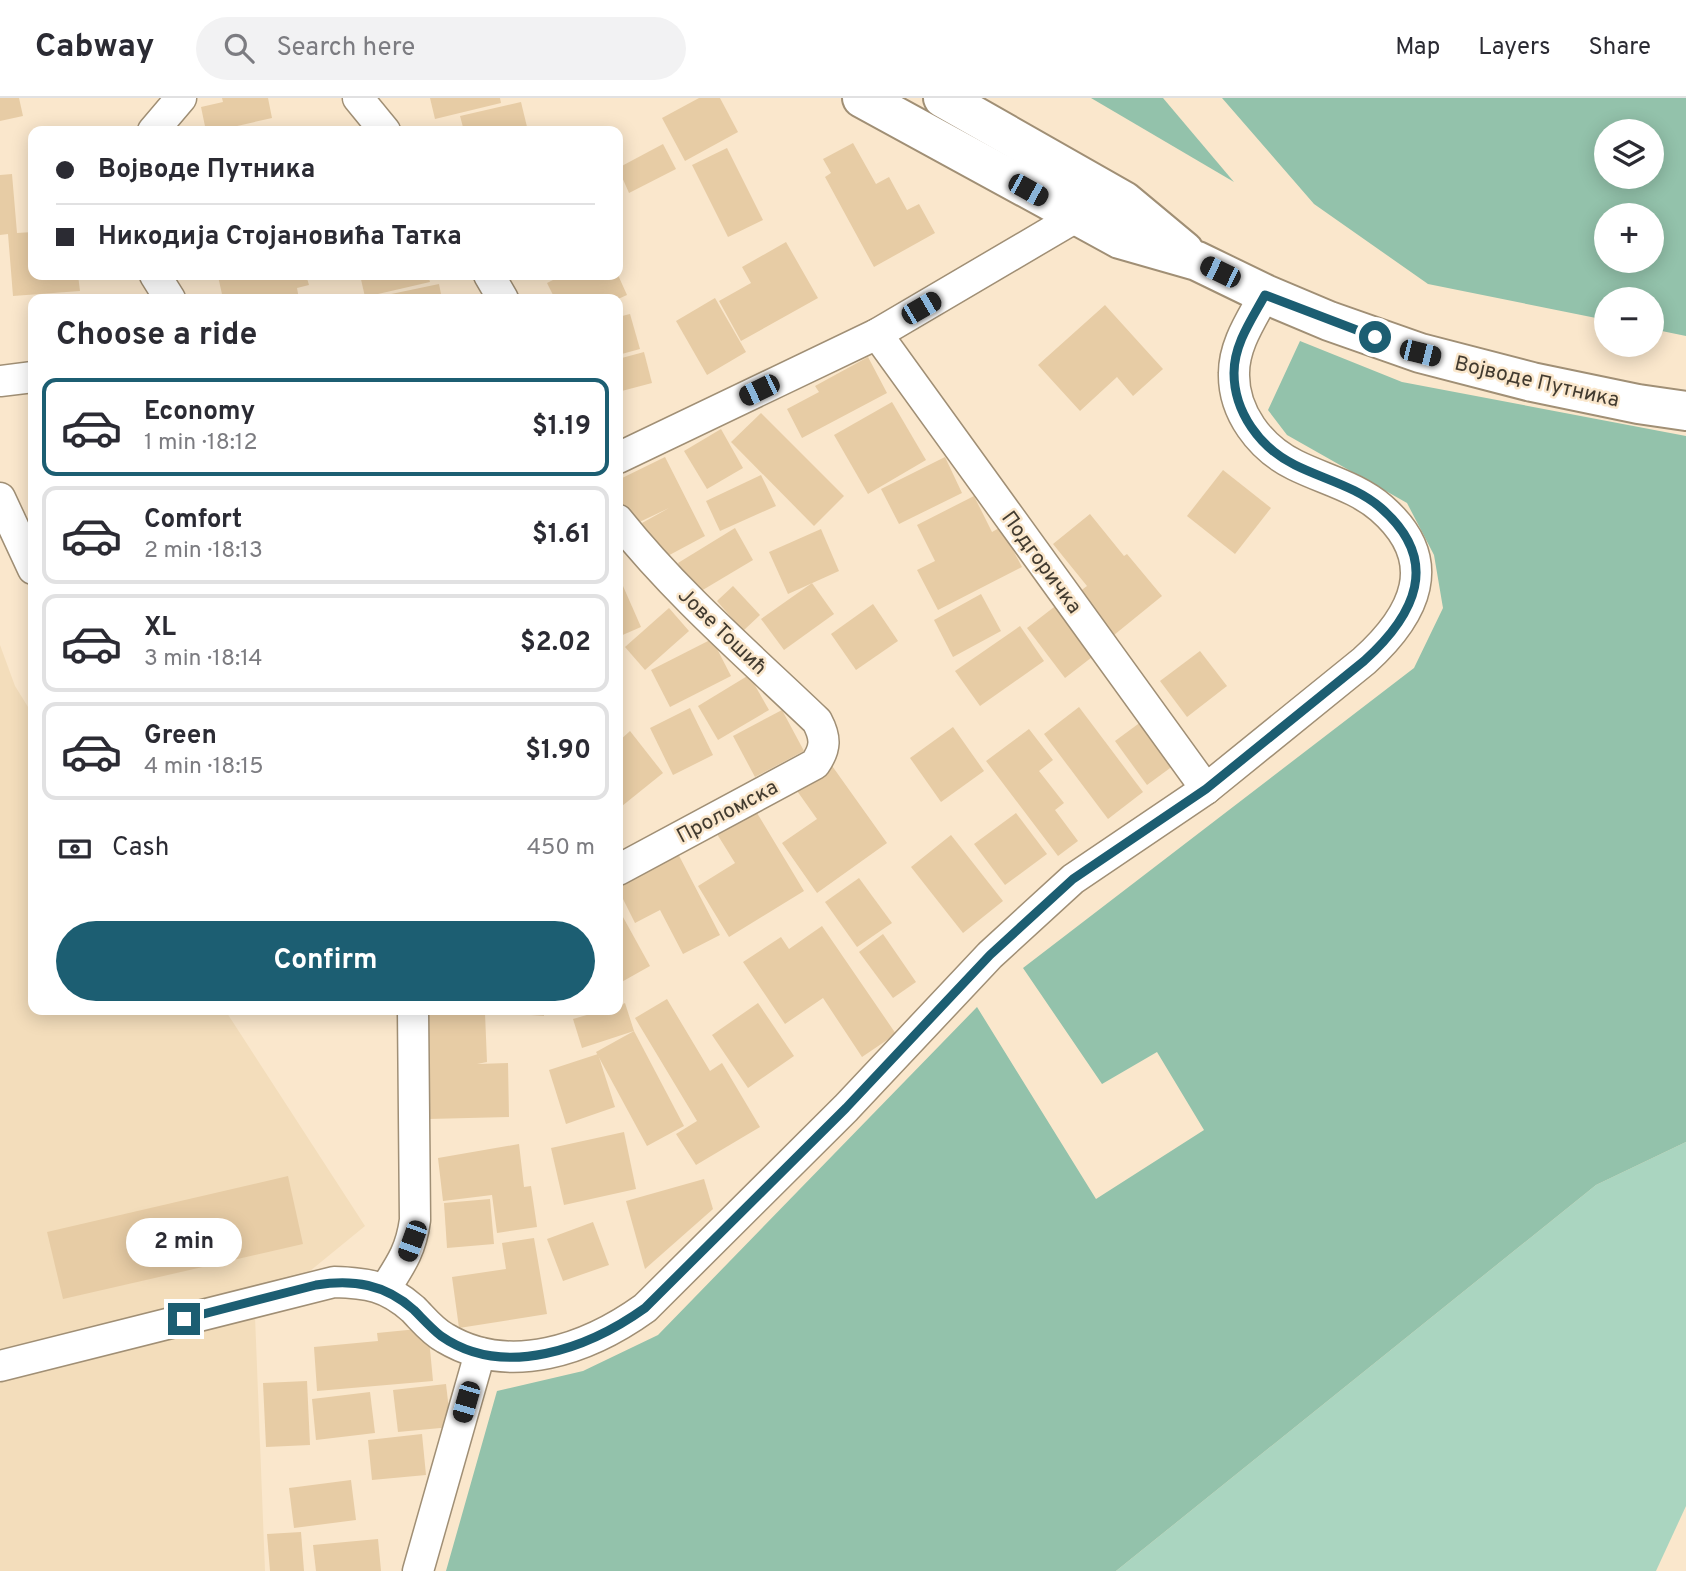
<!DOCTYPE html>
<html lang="en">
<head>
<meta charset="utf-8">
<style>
	:root { --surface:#fff; --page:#f2f2f3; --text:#2b2b33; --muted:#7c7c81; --line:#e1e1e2; --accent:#1c5e72 }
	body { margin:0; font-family:Overpass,sans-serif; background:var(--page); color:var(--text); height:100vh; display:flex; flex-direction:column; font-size:26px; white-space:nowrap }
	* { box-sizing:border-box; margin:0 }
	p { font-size:23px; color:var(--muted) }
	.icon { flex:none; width:38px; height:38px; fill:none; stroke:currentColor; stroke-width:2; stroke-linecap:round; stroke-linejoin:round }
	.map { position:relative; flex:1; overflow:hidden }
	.panel { position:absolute; left:28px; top:196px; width:595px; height:721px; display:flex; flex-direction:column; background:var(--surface); border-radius:14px; box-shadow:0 4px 18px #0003 }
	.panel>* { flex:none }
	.guide { position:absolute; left:28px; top:28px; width:595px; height:154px; border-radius:14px; box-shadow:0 4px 18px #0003; display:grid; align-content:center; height:154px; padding:0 28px; background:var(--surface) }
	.tools { position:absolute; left:1594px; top:21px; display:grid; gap:14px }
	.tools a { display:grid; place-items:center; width:70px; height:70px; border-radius:50%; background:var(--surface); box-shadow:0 4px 18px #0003; font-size:35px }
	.end { position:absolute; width:32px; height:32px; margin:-16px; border:9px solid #1c5e72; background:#fff; box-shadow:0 0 0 4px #fff }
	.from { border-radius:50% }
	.bubble { position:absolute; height:49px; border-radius:24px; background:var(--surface); box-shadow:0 4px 18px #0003; font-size:23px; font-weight:700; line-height:49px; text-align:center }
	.car { position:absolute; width:21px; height:42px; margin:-21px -10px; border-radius:9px; box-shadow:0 0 5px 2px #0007; background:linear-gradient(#222 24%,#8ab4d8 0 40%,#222 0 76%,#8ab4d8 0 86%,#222 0) }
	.guide b { display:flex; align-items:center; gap:24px; height:66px; font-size:26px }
	.guide b+b { border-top:2px solid var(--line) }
	.guide i { width:18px; height:18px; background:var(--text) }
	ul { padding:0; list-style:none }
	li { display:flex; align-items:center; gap:21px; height:98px; margin:0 14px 10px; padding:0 14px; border:4px solid var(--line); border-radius:14px }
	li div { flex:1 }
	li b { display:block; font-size:26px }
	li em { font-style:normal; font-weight:700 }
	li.selected { border-color:var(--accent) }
	li>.icon { width:63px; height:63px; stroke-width:1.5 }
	h2 { padding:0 28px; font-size:32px; line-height:84px }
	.pay { display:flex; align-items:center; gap:18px; height:77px; padding:0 28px; font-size:26px }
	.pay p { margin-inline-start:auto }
	.button { display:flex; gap:14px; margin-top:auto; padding:14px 28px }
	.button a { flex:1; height:80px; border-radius:42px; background:var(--accent); color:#fff; font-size:28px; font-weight:700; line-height:80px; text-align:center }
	header { display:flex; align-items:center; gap:42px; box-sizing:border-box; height:98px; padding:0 35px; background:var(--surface); border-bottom:2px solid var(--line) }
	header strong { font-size:33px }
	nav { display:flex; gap:38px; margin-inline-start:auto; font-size:24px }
	.search { width:490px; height:63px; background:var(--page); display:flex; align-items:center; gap:18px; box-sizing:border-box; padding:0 24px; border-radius:38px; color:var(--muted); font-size:26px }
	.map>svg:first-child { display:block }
	.built { fill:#f3ddbb }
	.green { fill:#aad5c0 }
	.forest { fill:#93c2ab; fill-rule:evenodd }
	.building { fill:#e7cca5 }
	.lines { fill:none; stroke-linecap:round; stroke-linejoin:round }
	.street-casing { stroke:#a08f75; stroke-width:33 }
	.secondary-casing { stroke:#a08f75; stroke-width:42 }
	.street { stroke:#fff; stroke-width:30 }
	.secondary { stroke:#fff; stroke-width:38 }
	.route { stroke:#1c5e72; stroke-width:9 }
	.labels { text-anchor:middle; stroke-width:5; stroke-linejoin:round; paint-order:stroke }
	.street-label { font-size:21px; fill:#423b30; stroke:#fae7cc }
</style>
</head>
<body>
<header>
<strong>Cabway</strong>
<div class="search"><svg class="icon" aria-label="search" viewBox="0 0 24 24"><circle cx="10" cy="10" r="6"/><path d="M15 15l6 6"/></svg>Search here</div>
<nav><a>Map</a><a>Layers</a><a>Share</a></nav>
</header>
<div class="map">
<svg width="1686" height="1473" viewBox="0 0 1686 1473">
	<rect width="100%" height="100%" fill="#fae7cc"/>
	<!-- built -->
	<path class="built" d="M0 547 15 588 33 617V912H225L365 1128 255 1218 265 1473H0Z"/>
	<!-- green -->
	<path class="green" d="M1686 1044V1408L1656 1473H1116L1596 1087Z"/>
	<!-- forest -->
	<g class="forest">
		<path d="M1091 0H1163L1234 84Z"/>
		<path d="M1222 0H1686V238L1652 231V201H1606V222L1428 186 1314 106ZM1606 33H1652V79H1606ZM1652 117V163H1606V117Z"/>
		<path d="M1300 243 1402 284 1686 338V1044L1596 1087 1116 1473H446L497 1293 583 1273 658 1237 977 909 1096 1101 1204 1032 1157 954 1102 986 1023 870 1414 570 1443 510 1434 457 1407 405 1287 337 1268 312Z"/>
	</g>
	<!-- building -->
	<g class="building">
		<path d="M0 0H19L23 18 0 23Z"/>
		<path d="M222 0H268L272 20 215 33H206L201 9 223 4Z"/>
		<path d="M430 0H500L501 5 435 21Z"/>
		<path d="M699 0H720L738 34 685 63 662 20Z"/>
		<path d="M521 4 528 33H464L460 18Z"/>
		<path d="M853 45 876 86 889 79 907 112 919 106 935 135 874 169 825 79 831 75 823 61Z"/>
		<path d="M663 46 676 71 629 95 618 70Z"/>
		<path d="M727 50 763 122 728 139 692 67Z"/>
		<path d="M12 76 17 135 33 134V177H78L80 193 13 198 8 136 0 137V77Z"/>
		<path d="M786 144 818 200 741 243 719 203 751 185 742 169Z"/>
		<path d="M198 177H306L309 187 297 190 299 201H223L218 178 199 182Z"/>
		<path d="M360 177H428L430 184 365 199Z"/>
		<path d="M553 177H618L627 197 618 201H555L547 185 555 181Z"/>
		<path d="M439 186 442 201H372V200Z"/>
		<path d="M715 200 746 254 707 277 676 223Z"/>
		<path d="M1105 207 1163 271 1133 298 1117 279 1080 313 1038 267Z"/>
		<path d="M630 216 640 251 618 257V219Z"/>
		<path d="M644 254 652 285 618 294V261Z"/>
		<path d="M868 259 887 295 802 340 787 311 819 294 815 288Z"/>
		<path d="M892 304 926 362 868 396 834 337Z"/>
		<path d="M761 315 844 398 814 428 731 344Z"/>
		<path d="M721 331 743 370 707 391 684 353Z"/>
		<path d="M665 359 705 438 662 461 642 425 669 410 629 429 618 405V382Z"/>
		<path d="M945 359 962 395 899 426 881 391Z"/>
		<path d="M1223 372 1271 410 1235 456 1187 418Z"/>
		<path d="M761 377 776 408 720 433 706 403Z"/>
		<path d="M974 398 992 434 1001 429 1022 469 938 512 917 472 935 463 917 427Z"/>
		<path d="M1090 416 1124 458 1127 456 1162 498 1114 537 1079 494 1087 488 1053 446Z"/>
		<path d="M735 430 753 462 696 496 678 465Z"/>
		<path d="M821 431 839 473 788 496 769 454Z"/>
		<path d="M812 485 834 516 784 552 761 521Z"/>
		<path d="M623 488 641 529 618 539V490Z"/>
		<path d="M733 488 760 517 743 533 717 503Z"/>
		<path d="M981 496 1001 533 953 559 934 522Z"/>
		<path d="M873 506 898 543 856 572 831 536Z"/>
		<path d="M1058 506 1096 556 1065 580 1027 530Z"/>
		<path d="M669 510 689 533 645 572 625 549Z"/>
		<path d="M1020 528 1044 563 980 608 955 573Z"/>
		<path d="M712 541 731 578 670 609 651 572Z"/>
		<path d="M1200 553 1227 588 1187 619 1160 583Z"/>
		<path d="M749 577 769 612 718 642 698 608Z"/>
		<path d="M1079 609 1143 694 1108 721 1044 636Z"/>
		<path d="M690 610 713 657 673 677 650 630Z"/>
		<path d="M782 612 804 653 755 679 733 638Z"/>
		<path d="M1149 618 1181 662 1147 687 1115 643Z"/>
		<path d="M953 629 984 673 941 704 910 660Z"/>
		<path d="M1029 631 1053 662 1039 673 1064 705 1055 712 1078 743 1058 758 986 663Z"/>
		<path d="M630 633 663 675 622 708 618 703V644Z"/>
		<path d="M830 665 887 745 817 795 782 745 817 721 795 690Z"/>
		<path d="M751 705 804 793 729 839 698 788 735 765 712 728Z"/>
		<path d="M1016 715 1047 756 1005 787 974 746Z"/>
		<path d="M951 737 1003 803 963 835 911 769Z"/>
		<path d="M673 746 720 837 683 856 660 812 635 825 618 791V775Z"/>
		<path d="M859 780 892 825 857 849 825 804Z"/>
		<path d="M618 810 650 868 618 886Z"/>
		<path d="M822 828 896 936 862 959 823 900 785 926 743 864 781 839 789 851Z"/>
		<path d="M883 836 916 884 893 900 859 854Z"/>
		<path d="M667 901 710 973 722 965 760 1029 696 1067 676 1036 697 1023 635 920Z"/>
		<path d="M625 905 634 933 582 950 573 921 604 912H618V908Z"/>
		<path d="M758 905 794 958 748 990 712 937Z"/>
		<path d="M491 912H544V918L491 914Z"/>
		<path d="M485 915 487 964 477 966 508 965 509 1019 428 1021 426 917Z"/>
		<path d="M634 933 684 1028 647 1048 596 954Z"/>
		<path d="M598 956 615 1009 566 1026 549 972Z"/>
		<path d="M624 1034 636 1091 564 1107 551 1050Z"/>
		<path d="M519 1046 524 1089 531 1088 537 1129 497 1135 492 1097 443 1103 438 1060Z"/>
		<path d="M288 1078 303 1146 63 1201 47 1134Z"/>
		<path d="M704 1081 713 1111 645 1171 626 1103Z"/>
		<path d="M490 1101 494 1146 447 1150 444 1105Z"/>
		<path d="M593 1124 609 1167 563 1183 547 1141Z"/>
		<path d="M534 1140 547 1216 459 1230 452 1179 506 1171 502 1145Z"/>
		<path d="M428 1230 433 1283 317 1293 314 1249 378 1243 377 1235Z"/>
		<path d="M307 1283 310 1347 266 1349 263 1285Z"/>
		<path d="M446 1286 451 1329 398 1334 393 1292Z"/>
		<path d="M370 1294 375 1335 316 1342 312 1301Z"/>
		<path d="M422 1336 426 1377 372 1382 368 1342Z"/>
		<path d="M351 1382 356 1422 294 1430 289 1390Z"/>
		<path d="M301 1434 304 1473H270L267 1436Z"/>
		<path d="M378 1441 381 1473H316L313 1447Z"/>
	</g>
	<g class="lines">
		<defs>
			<g id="street">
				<path d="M358 0 385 33"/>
				<path d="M153 33 181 0"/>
				<path d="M155 177 170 201"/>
				<path d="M489 177 503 201"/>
				<path d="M877 236 1206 691"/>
				<path d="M0 283 33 279"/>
				<path d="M618 360 877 236 1076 119"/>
				<path d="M0 400 33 471"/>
				<path d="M618 422C677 496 749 558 817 623 826 640 826 650 815 666L618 772"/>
				<path d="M385 1191C401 1166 411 1152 415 1122L413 912"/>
				<path d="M0 1268 334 1184C368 1185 387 1188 413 1211 423 1221 432 1233 445 1240 510 1279 588 1251 645 1210L846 1010 990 857 1073 781 1206 691 1364 563C1415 517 1442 463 1381 410 1357 389 1323 381 1295 367 1260 350 1233 314 1234 275 1234 246 1252 221 1265 196"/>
				<path d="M418 1473 480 1255"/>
			</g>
			<g id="secondary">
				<path d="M862 0 1120 141 1197 163 1265 196 1329 223 1420 255 1532 284 1638 306 1686 313"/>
				<path d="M943 0 1124 103 1184 153"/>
			</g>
		</defs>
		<!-- street casing -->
		<use href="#street" class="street-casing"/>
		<!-- secondary casing -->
		<use href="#secondary" class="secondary-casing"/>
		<!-- street -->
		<use href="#street" class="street"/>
		<!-- secondary -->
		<use href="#secondary" class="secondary"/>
	</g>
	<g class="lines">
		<!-- route -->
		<path class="route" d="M184 1221 316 1187C353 1181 385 1186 414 1212 423 1221 431 1230 441 1238 504 1282 589 1250 645 1210L846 1010 990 857 1073 781 1206 691 1364 563C1415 517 1442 463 1381 410 1357 389 1323 381 1295 367 1260 350 1234 314 1234 275 1234 246 1252 221 1265 197L1375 239"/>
	</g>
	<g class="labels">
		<!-- street labels -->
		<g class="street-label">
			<text transform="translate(1537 283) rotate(13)" y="7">Војводе Путника</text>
			<text transform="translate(1042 464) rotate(54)" y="7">Подгоричка</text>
			<text transform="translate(723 533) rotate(44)" y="7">Јове Тошић</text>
			<text transform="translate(727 713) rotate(-28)" y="7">Проломска</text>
		</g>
	</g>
</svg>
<div class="tools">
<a><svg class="icon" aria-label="layers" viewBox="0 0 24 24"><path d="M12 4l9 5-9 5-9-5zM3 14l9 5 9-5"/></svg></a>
<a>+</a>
<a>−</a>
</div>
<i class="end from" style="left:1375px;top:239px"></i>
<i class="end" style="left:184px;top:1221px"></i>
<div class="bubble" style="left:126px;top:1120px;width:116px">2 min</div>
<i class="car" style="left:1028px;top:92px;rotate:119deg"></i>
<i class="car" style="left:1220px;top:174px;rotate:296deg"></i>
<i class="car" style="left:921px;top:210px;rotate:60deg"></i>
<i class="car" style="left:1420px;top:255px;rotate:104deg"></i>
<i class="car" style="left:759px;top:292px;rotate:244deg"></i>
<i class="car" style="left:412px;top:1143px;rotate:200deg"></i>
<i class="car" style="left:466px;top:1304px;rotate:196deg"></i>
<div class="guide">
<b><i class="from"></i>Војводе Путника</b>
<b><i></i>Никодија Стојановића Татка</b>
</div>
<section class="panel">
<h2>Choose a ride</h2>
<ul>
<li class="selected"><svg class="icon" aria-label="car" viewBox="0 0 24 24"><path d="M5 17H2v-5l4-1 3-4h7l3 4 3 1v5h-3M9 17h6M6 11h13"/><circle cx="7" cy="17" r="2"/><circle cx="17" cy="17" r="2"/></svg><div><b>Economy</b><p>1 min · 18:12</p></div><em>$1.19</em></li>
<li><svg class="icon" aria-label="car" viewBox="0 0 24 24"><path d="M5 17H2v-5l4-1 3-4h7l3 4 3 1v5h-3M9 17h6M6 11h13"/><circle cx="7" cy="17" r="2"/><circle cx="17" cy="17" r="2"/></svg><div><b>Comfort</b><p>2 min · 18:13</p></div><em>$1.61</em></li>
<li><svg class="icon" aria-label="car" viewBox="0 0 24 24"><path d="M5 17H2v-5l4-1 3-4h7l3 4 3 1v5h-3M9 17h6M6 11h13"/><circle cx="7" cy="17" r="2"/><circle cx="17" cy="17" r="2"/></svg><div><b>XL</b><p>3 min · 18:14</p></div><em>$2.02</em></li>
<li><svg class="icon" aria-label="car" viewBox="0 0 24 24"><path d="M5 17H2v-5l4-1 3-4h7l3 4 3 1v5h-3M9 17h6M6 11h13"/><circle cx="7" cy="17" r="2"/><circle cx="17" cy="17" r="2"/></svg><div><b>Green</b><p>4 min · 18:15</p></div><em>$1.90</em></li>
</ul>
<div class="pay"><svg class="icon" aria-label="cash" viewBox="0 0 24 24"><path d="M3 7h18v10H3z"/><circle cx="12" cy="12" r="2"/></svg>Cash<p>450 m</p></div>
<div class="button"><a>Confirm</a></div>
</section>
</div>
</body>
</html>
